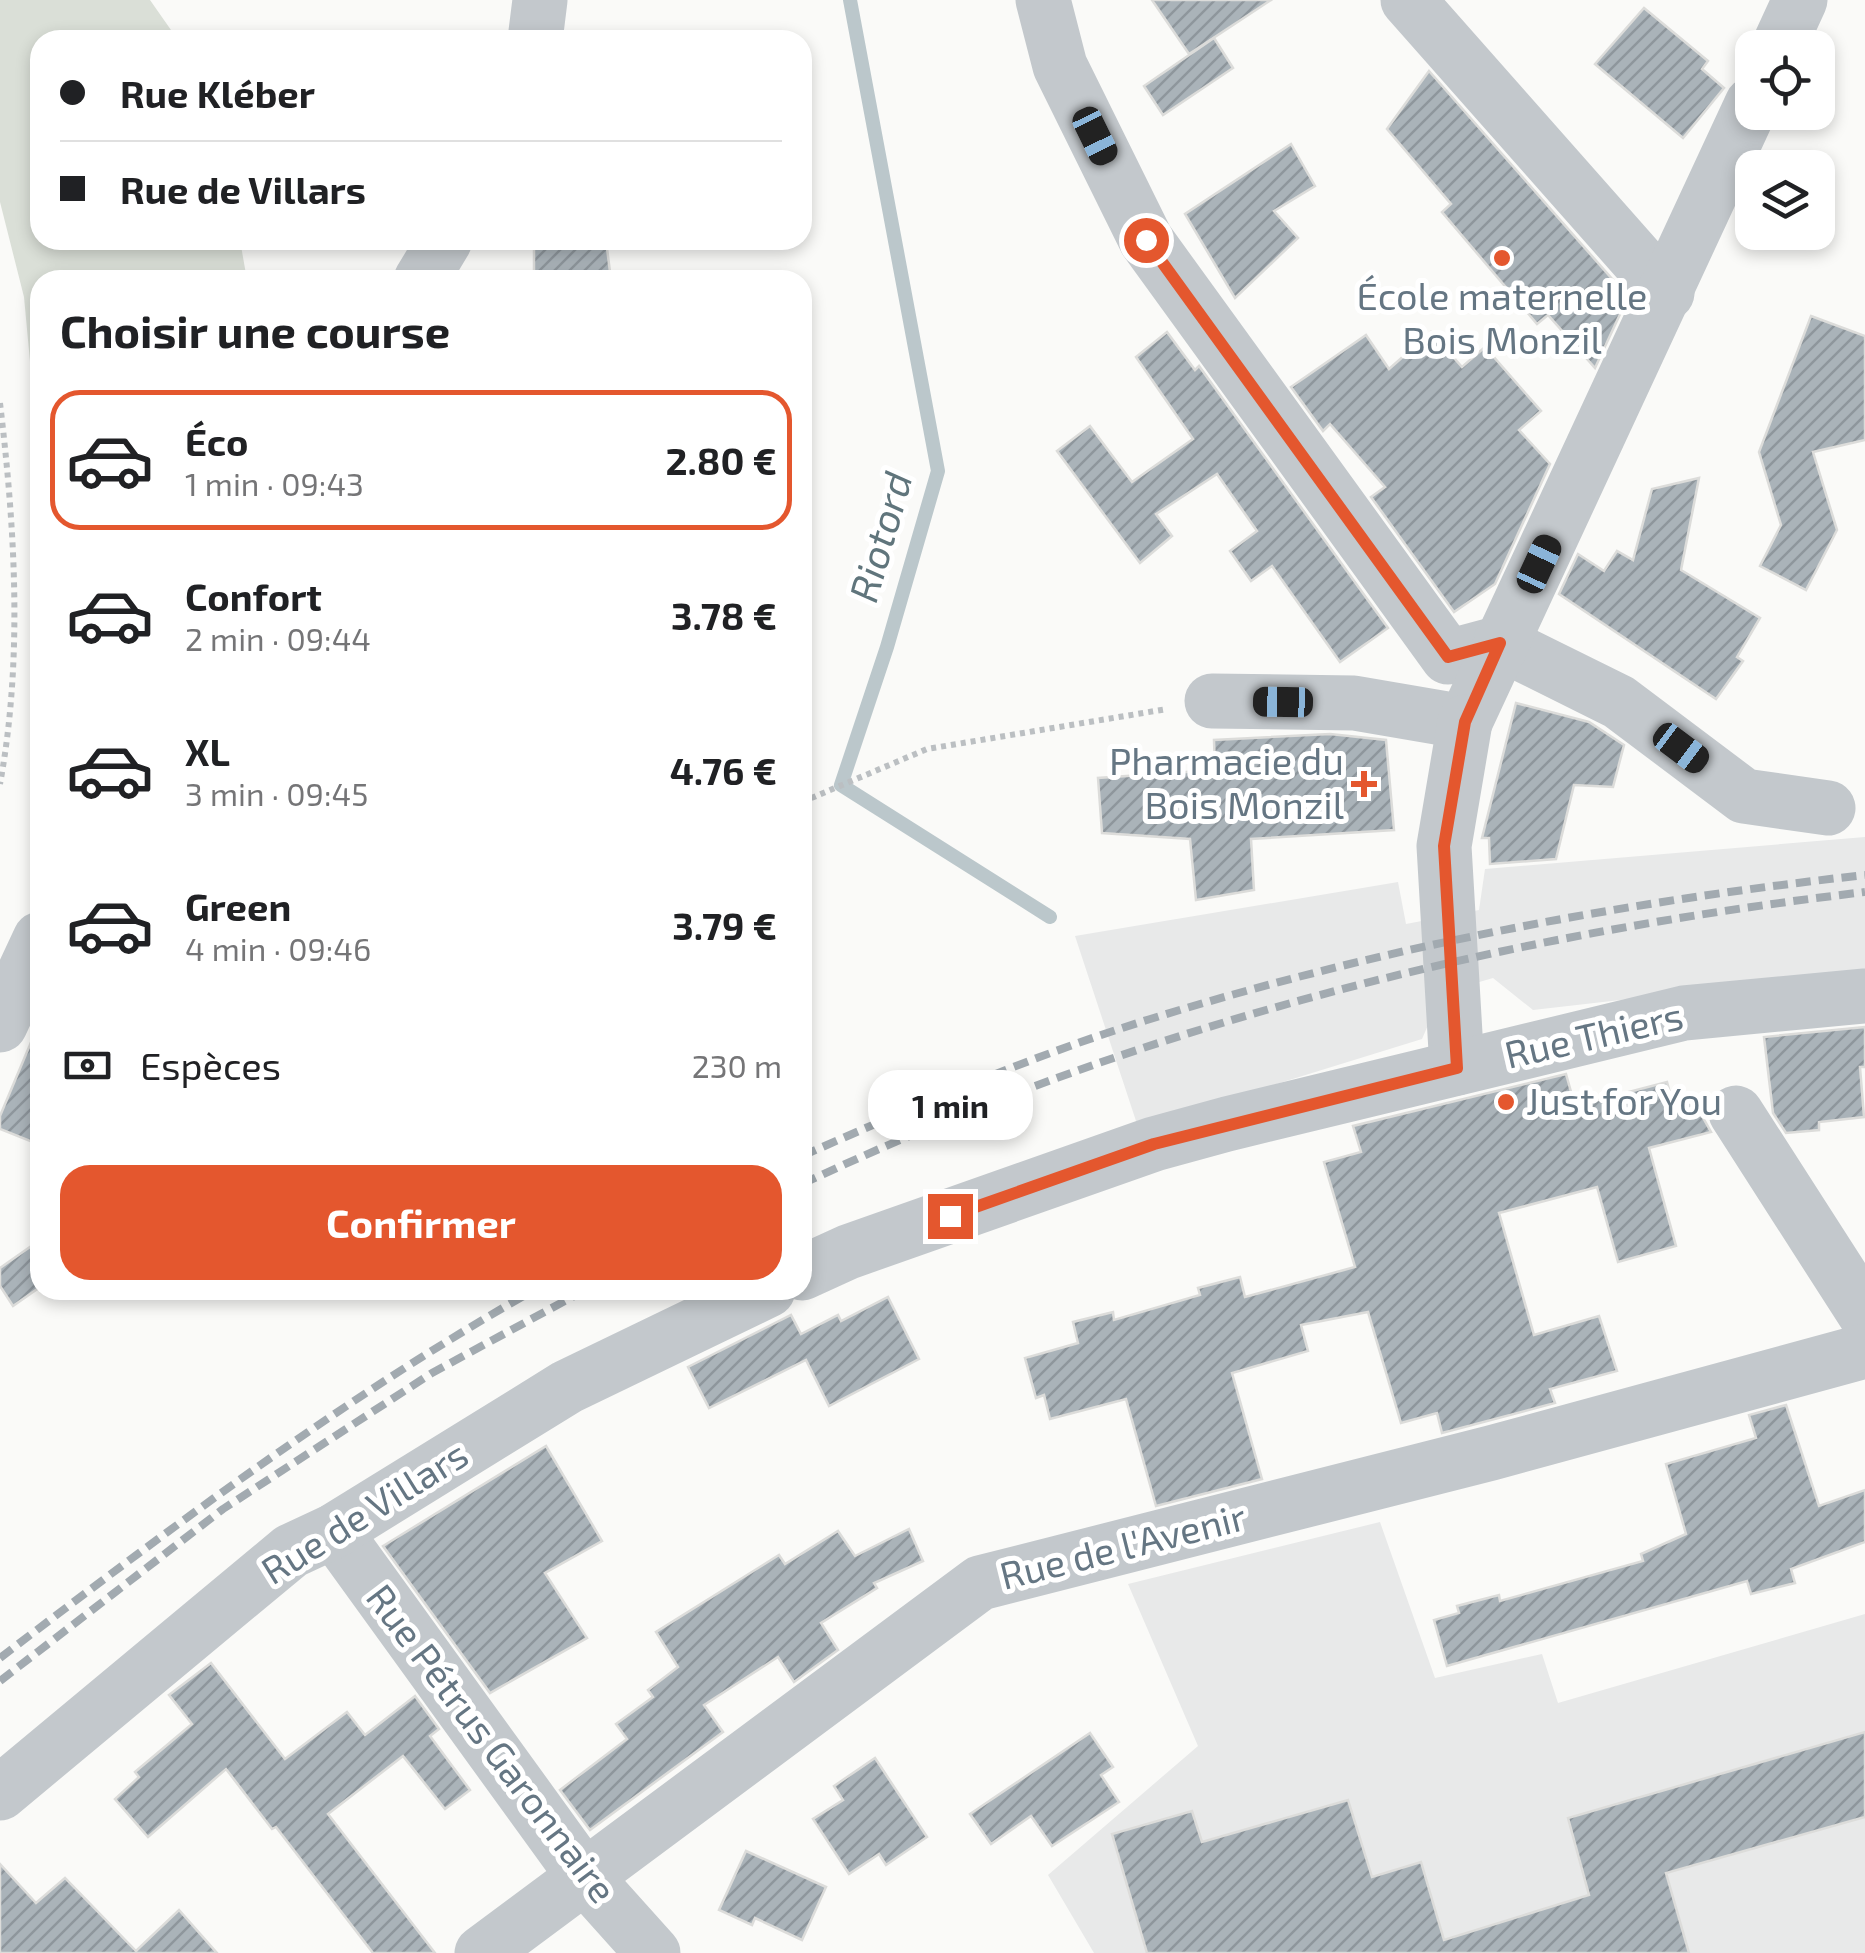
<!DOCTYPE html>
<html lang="fr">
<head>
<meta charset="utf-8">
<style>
	:root { --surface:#fff; --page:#f6f6f6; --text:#202124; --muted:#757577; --line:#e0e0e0; --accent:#e4572e }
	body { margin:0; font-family:"Exo 2",sans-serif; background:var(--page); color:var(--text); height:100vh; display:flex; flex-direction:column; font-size:38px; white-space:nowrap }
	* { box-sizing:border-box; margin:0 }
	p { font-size:32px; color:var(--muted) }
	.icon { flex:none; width:55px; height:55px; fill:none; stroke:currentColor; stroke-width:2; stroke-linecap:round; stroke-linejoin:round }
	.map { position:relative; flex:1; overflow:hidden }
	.details { position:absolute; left:30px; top:270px; width:782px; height:1030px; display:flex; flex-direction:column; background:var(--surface); border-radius:30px; box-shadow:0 5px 15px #0003 }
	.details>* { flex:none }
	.hud { position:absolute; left:30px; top:30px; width:782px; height:220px; border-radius:30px; box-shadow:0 5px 15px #0003; display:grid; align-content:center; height:220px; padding:0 30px; background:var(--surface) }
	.controls { position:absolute; left:1735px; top:30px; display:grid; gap:20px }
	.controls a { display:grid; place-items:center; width:100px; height:100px; border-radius:20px; background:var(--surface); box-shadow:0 5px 15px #0003; font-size:50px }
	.end { position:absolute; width:45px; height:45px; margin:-22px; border:12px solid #e4572e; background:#fff; box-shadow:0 0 0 5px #fff }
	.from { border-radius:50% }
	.bubble { position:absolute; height:70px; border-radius:30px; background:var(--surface); box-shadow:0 5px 15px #0003; font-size:32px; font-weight:700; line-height:70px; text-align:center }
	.car { position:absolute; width:30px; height:60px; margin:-30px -15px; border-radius:12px; box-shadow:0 0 8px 2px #0007; background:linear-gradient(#222 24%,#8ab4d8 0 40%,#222 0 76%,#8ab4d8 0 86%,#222 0) }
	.hud b { display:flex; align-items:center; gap:35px; height:95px; font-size:38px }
	.hud b+b { border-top:2px solid var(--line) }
	.hud i { width:25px; height:25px; background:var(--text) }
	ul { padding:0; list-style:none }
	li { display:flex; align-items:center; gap:30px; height:140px; margin:0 20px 15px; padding:0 10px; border:5px solid transparent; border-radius:30px }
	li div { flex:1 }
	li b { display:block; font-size:38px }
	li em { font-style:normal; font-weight:700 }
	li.active { border-color:var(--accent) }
	li>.icon { width:90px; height:90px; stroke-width:1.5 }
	h2 { padding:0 30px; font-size:45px; line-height:120px }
	.pay { display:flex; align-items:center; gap:25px; height:110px; padding:0 30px; font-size:38px }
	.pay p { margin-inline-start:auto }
	.action { display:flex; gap:20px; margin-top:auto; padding:20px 30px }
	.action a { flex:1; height:115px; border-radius:30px; background:var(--accent); color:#fff; font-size:40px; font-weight:700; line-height:115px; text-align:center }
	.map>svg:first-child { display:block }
	.built { fill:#e8e9e9 }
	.green { fill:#dadfd7 }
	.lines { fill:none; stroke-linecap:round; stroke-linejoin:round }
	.stream { stroke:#bbc7cb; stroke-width:14 }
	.building { fill:url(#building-hatch); stroke:#dcdcda; stroke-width:2.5 }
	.path { stroke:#bbbfc2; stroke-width:6; stroke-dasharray:5 5; stroke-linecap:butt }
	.street { stroke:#c3c8cc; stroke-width:55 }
	.rail { stroke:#a2aab0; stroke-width:8; stroke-dasharray:15 8; stroke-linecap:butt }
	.route { stroke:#e4572e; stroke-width:12 }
	.poi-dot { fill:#e4572e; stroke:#fff; stroke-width:4 }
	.labels { text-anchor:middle; stroke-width:10; stroke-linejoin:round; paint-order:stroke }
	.poi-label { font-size:38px; fill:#657683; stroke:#fff }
	.street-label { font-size:38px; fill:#657683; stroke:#fff }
	.water-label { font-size:40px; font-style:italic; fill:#60757c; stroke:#fff }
</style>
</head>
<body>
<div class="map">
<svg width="1865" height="1953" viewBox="0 0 1865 1953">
	<defs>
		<pattern id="building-hatch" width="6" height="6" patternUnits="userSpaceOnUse" patternTransform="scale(2.5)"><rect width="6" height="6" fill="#aab3b9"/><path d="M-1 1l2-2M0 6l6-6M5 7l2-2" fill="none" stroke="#8e969c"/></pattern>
	</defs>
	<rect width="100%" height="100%" fill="#fafaf8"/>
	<!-- built -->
	<g class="built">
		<path d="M1865 837V972L1533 1010 1493 978 1442 993 1422 1039 1138 1127 1075 936 1398 882 1406 924 1479 910 1485 869Z"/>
		<path d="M1380 1522 1435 1678 1542 1654 1558 1703 1865 1614V1953H1094L1048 1875 1198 1746 1128 1584Z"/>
	</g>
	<!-- green -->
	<path class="green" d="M0 0H150L178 40H40V240H240L247 280H40V469L24 297 0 202Z"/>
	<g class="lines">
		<!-- stream -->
		<path class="stream" d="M850 0 938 471 887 647 841 785 1050 917"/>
	</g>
	<!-- building -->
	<g class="building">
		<path d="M1152 0H1271L1189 54Z"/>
		<path d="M1644 8 1708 61 1702 69 1724 88 1683 138 1595 64Z"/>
		<path d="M1214 38 1233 68 1163 115 1144 86Z"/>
		<path d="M1429 71 1628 297 1595 368 1548 315 1537 324 1442 212 1451 204 1387 129Z"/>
		<path d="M1291 144 1315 186 1274 211 1298 238 1235 298 1185 214Z"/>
		<path d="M534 240H606L611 280H534Z"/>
		<path d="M1811 316 1865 336V440L1813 452 1837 530 1806 590 1760 566 1781 525 1759 452Z"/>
		<path d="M1167 332 1195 370 1199 366 1388 628 1340 662 1272 566 1251 581 1230 551 1257 531 1217 474 1156 514 1172 536 1140 563 1057 451 1090 426 1132 482 1193 439 1136 357Z"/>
		<path d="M1431 332 1462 367 1485 347 1541 411 1519 430 1550 464 1495 584 1454 612 1371 497 1385 487 1330 424 1323 431 1291 387 1366 335 1389 369Z"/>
		<path d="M1699 478 1681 570 1760 618 1737 657 1743 661 1716 699 1559 594 1578 554 1604 571 1617 551 1633 560 1652 489Z"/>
		<path d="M1516 703 1589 722 1624 745 1613 787 1574 785 1556 859 1490 864 1489 838H1482Z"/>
		<path d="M1330 734 1386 740 1394 830 1251 839 1254 890 1196 900 1190 839 1102 833 1098 778 1215 770 1214 740Z"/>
		<path d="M40 1021V1145L0 1129V1116Z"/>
		<path d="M1865 1027V1067H1860L1864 1117 1819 1122V1130L1786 1133 1773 1113 1764 1037Z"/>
		<path d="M1566 1074 1575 1106 1667 1082 1673 1104 1692 1098 1711 1132 1649 1148 1676 1246 1618 1262 1597 1187 1499 1213 1534 1335 1599 1316 1617 1371 1550 1389 1555 1403 1442 1433 1437 1413 1401 1423 1368 1312 1301 1325 1308 1351 1232 1373 1262 1479 1156 1506 1126 1399 1050 1419 1044 1395 1036 1398 1025 1358 1078 1343 1073 1322 1113 1312 1114 1320 1200 1295 1198 1288 1240 1277 1245 1297 1355 1267 1324 1162 1361 1152 1353 1126Z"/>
		<path d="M40 1240V1287L13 1306 0 1286V1268Z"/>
		<path d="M888 1297 919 1359 829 1406 806 1360 709 1408 688 1367 791 1315 801 1334 838 1315 841 1321Z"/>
		<path d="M1786 1405 1819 1506 1865 1490V1542L1791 1569 1795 1583 1751 1594 1747 1581 1447 1666 1434 1620 1459 1613 1457 1606 1499 1595 1500 1601 1643 1561 1641 1554 1686 1534 1666 1464 1756 1438 1749 1415Z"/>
		<path d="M546 1446 602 1541 545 1573 587 1638 490 1693 383 1546Z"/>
		<path d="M909 1529 923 1561 874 1583 877 1588 821 1623 838 1650 794 1682 778 1657 704 1705 723 1732 590 1830 560 1790 627 1739 616 1724 653 1697 648 1690 678 1667 656 1632 779 1555 785 1564 838 1531 855 1556Z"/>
		<path d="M211 1663 285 1759 347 1712 365 1735 415 1696 439 1729 430 1736 470 1790 445 1809 403 1756 328 1814 435 1953H373L276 1827 272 1829 226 1769 148 1837 115 1799 139 1777 135 1772 192 1724 169 1695Z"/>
		<path d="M1865 1732V1817L1666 1873 1689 1953H1147L1112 1834 1192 1811 1202 1842 1348 1800 1372 1877 1421 1862 1444 1940 1589 1895 1568 1818Z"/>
		<path d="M1090 1733 1113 1767 1101 1775 1119 1802 1052 1846 1031 1816 991 1844 970 1814Z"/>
		<path d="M875 1758 927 1837 886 1865 879 1854 849 1874 813 1819 843 1800 834 1786Z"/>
		<path d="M746 1851 826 1887 802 1940 755 1918 752 1925 719 1910Z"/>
		<path d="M0 1864 36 1903 65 1878 136 1951 179 1910 217 1953H0Z"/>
	</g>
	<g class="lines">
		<!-- path -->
		<g class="path">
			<path d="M0 403C15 529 23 659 0 784"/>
			<path d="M802 802 927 749 1167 709"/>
		</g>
		<!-- street -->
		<g class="street">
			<path d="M1043 0 1060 66 1146 240 1448 657 1500 643"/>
			<path d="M1408 0 1667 293"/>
			<path d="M535 40 540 0"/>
			<path d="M1778 48 1800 0"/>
			<path d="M421 280 445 240"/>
			<path d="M1500 643 1619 702 1744 796 1828 808"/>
			<path d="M1212 701 1354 703 1465 722 1752 104"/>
			<path d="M0 1025 40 939"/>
			<path d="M1457 1068 1444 846 1465 722"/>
			<path d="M1736 1113 1865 1314"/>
			<path d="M802 1273 848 1252 1154 1144 1227 1124 1684 1013 1865 996"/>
			<path d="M334 1531 583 1875 653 1953"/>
			<path d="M0 1793 291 1551 334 1531 567 1387 768 1290"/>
			<path d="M482 1953 980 1583 1491 1453 1865 1351"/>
		</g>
		<!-- rail -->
		<g class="rail">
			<path d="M802 1156C915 1106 1029 1057 1147 1020 1382 947 1621 902 1865 875"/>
			<path d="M802 1184C1142 1024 1494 936 1865 892"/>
			<path d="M0 1658C173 1526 345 1397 534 1290"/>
			<path d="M0 1681 223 1509 432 1373 585 1290"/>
		</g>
	</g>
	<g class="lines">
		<!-- route -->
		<path class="route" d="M950 1216 1154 1144 1457 1068 1444 846 1465 722 1500 643 1448 657 1146 240"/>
	</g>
	<!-- markers -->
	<g class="poi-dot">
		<circle cx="1502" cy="258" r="10"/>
		<path d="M1359 769h10v10h10v10h-10v10h-10v-10h-10v-10h10z"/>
		<circle cx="1506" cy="1102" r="10"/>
	</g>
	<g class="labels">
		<!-- poi labels -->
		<g class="poi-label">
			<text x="1502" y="310">École maternelle<tspan x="1502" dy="44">Bois Monzil</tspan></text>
			<text x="1344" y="775" text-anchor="end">Pharmacie du<tspan x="1344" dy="44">Bois Monzil</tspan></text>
			<text x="1526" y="1115" text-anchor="start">Just for You</text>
		</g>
		<!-- street labels -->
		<g class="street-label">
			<text transform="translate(1594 1036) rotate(-13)" y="13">Rue Thiers</text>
			<text transform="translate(365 1513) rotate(-32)" y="13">Rue de Villars</text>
			<text transform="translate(1123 1547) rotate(-14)" y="13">Rue de l'Avenir</text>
			<text transform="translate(491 1744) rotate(53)" y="13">Rue Pétrus Garonnaire</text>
		</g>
		<!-- water labels -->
		<g class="water-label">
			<text transform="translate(881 537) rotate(-74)" y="14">Riotord</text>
		</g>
	</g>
</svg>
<div class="controls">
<a><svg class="icon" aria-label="locate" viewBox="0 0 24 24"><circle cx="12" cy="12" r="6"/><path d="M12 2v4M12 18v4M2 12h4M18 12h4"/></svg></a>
<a><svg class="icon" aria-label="layers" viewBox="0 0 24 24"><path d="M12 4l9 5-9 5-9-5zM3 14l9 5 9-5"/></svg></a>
</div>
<i class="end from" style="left:1146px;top:240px"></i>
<i class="end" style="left:950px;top:1216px"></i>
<div class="bubble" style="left:868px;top:1070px;width:165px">1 min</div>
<i class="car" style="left:1095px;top:136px;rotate:154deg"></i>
<i class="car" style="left:1539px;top:564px;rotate:25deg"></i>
<i class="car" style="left:1283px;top:702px;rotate:271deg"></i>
<i class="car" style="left:1681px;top:748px;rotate:127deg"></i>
<div class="hud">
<b><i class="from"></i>Rue Kléber</b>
<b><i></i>Rue de Villars</b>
</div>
<section class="details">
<h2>Choisir une course</h2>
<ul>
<li class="active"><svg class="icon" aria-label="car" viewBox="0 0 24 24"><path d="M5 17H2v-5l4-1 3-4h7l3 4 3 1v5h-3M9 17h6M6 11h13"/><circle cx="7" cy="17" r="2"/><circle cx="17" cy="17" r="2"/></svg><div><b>Éco</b><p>1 min · 09:43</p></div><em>2.80 €</em></li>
<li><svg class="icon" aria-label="car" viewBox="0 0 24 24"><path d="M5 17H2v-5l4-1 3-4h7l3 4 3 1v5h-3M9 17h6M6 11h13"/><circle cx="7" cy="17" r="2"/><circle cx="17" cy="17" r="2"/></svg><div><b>Confort</b><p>2 min · 09:44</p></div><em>3.78 €</em></li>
<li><svg class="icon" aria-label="car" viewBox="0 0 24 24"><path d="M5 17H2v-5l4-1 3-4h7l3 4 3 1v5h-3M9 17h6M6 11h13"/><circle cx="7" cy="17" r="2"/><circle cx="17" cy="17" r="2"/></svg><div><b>XL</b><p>3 min · 09:45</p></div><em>4.76 €</em></li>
<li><svg class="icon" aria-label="car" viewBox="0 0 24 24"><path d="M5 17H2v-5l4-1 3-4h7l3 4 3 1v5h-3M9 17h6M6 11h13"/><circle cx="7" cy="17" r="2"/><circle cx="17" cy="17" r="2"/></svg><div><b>Green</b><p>4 min · 09:46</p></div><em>3.79 €</em></li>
</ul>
<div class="pay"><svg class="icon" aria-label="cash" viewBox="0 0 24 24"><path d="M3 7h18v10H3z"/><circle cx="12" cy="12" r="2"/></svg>Espèces<p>230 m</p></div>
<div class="action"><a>Confirmer</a></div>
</section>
</div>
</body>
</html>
